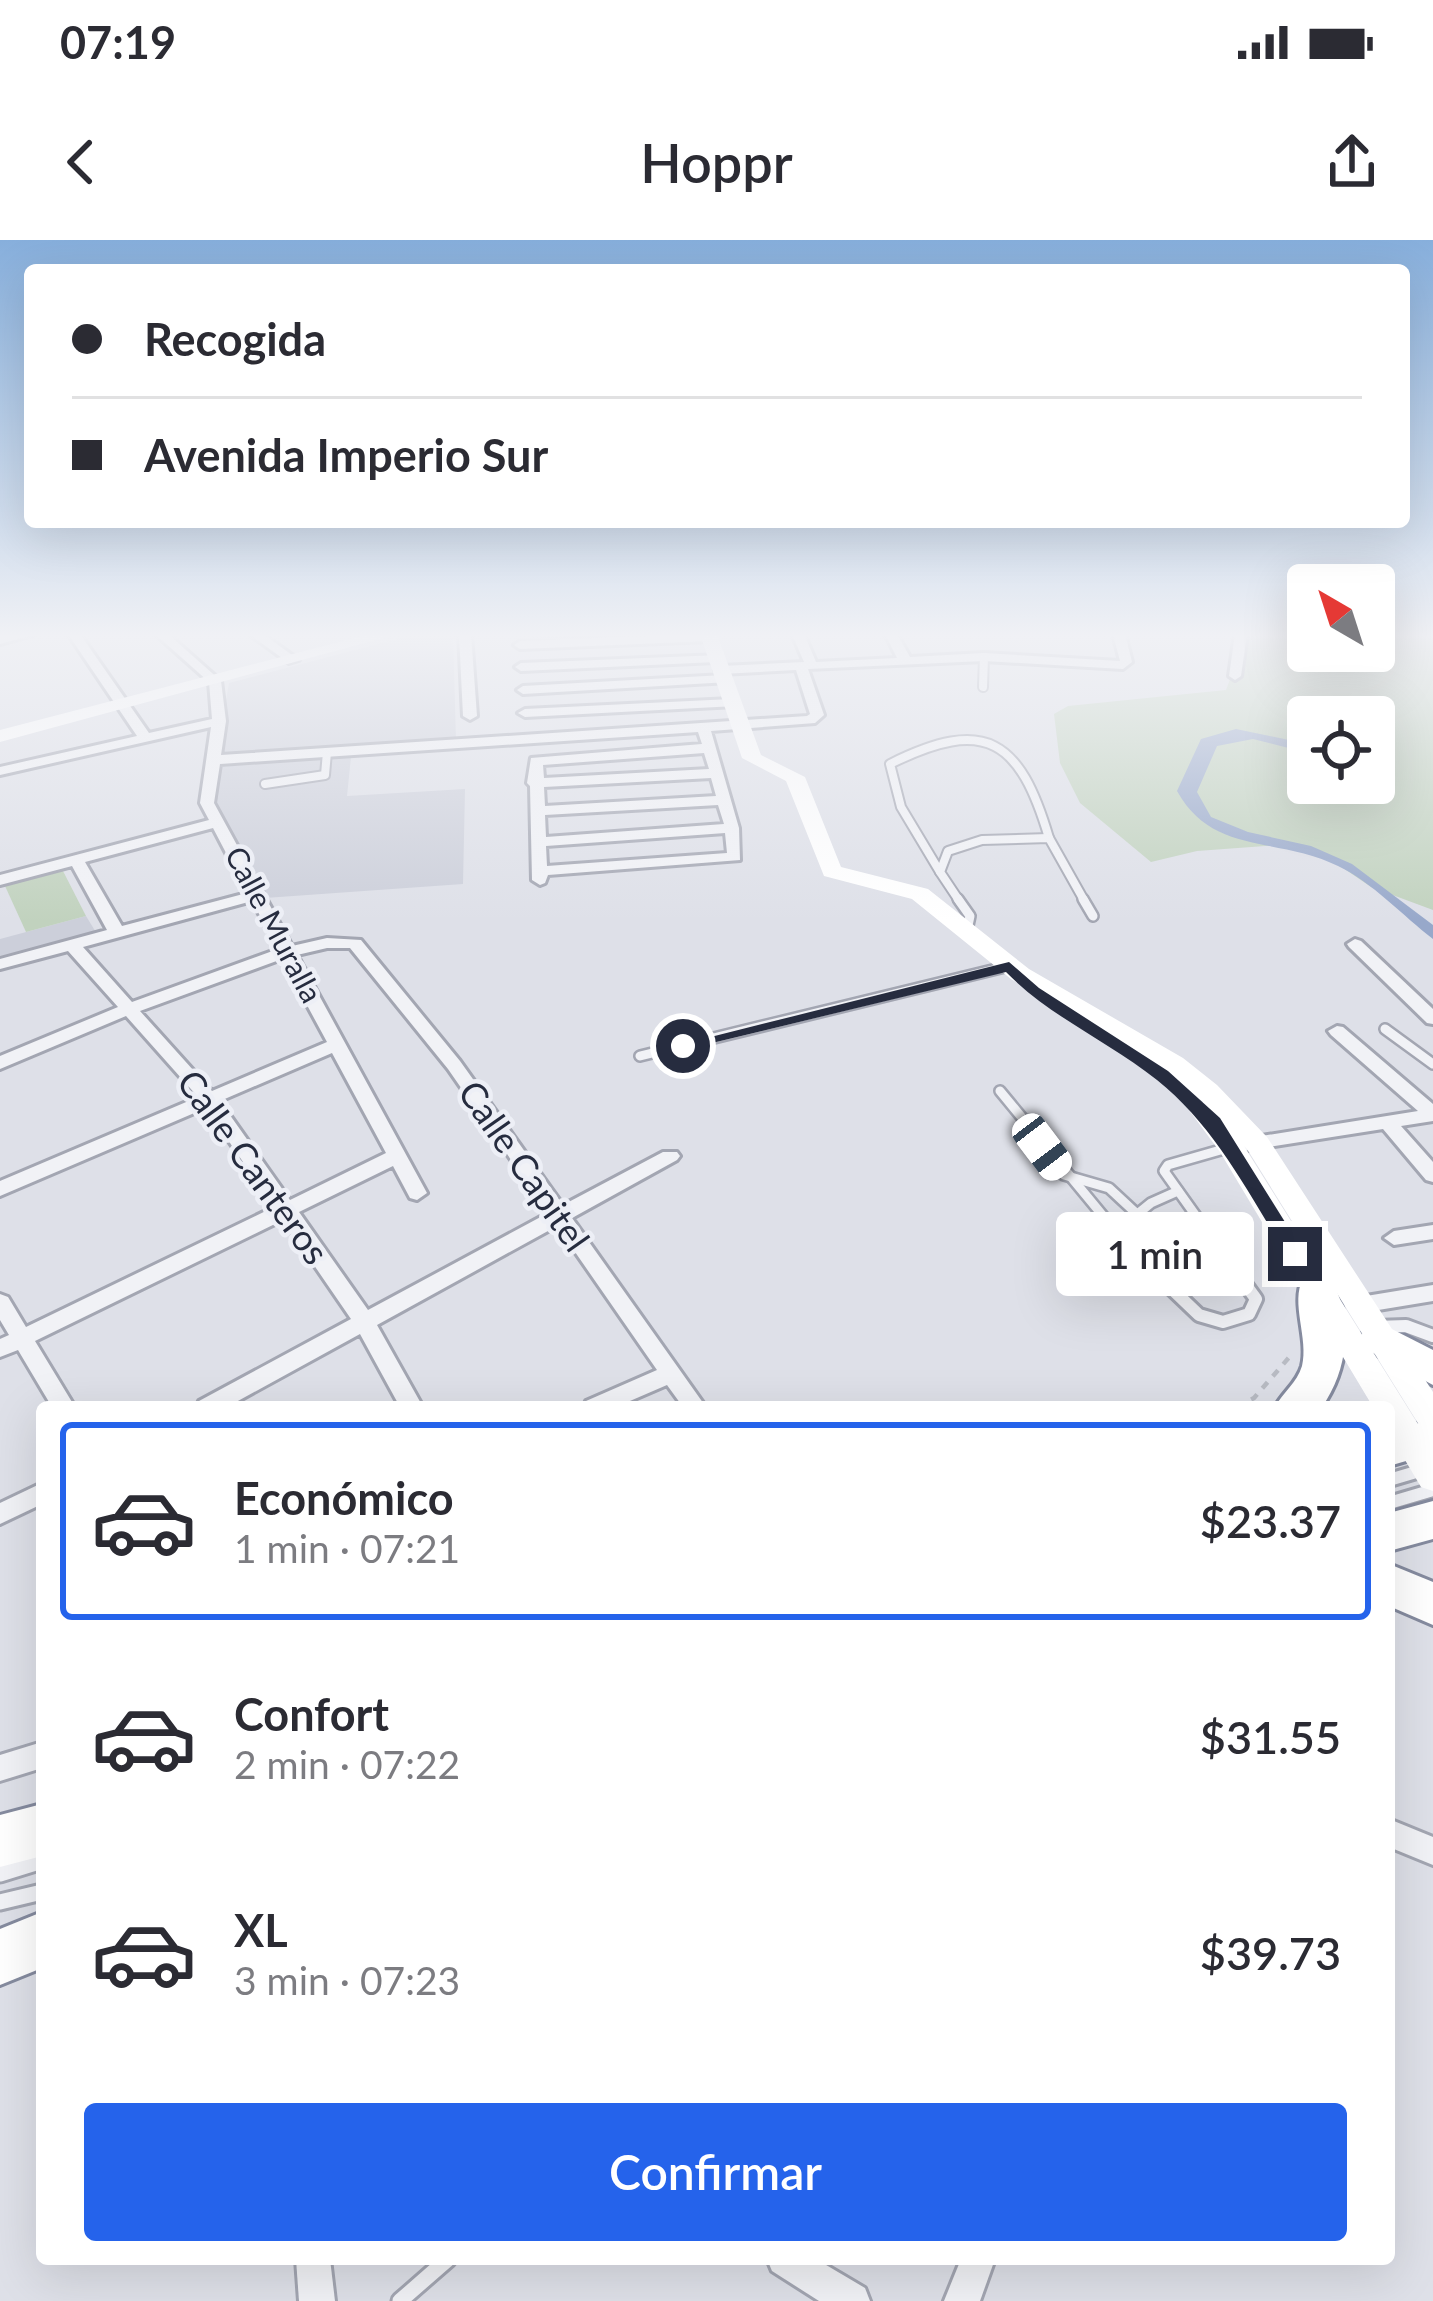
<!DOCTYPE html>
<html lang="es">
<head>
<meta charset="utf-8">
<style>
	:root { --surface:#fff; --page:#f7f7f7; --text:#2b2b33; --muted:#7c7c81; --line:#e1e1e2; --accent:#2563eb }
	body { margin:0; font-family:Lato,sans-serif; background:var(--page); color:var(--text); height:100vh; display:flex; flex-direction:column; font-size:45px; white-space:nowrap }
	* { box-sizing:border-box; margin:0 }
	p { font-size:39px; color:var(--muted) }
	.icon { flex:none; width:66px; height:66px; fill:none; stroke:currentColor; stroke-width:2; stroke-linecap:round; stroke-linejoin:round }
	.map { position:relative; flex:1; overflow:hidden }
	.sheet { position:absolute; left:36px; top:1161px; width:1359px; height:864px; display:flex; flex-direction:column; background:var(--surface); border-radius:12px; box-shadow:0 12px 48px #0002 }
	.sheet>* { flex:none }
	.hud { position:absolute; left:24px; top:24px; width:1386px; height:264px; border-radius:12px; box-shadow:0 12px 48px #0002; display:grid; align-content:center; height:264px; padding:0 48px; background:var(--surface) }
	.needle { width:78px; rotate:321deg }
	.controls { position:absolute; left:1287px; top:324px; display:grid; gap:24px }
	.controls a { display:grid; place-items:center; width:108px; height:108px; border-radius:12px; background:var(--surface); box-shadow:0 12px 48px #0002; font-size:60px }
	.end { position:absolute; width:54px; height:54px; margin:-27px; border:15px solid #262c3f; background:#fff; box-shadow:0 0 0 6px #fff }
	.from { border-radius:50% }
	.bubble { position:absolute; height:84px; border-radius:12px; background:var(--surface); box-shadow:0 12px 48px #0002; font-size:39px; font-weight:600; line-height:84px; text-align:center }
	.car { position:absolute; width:36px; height:72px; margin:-36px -18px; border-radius:15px; box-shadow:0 0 9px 3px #0007; background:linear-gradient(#fff 24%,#345 0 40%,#fff 0 76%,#345 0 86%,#fff 0) }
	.hud b { display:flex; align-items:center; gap:42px; height:114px; font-size:45px }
	.hud b+b { border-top:3px solid var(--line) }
	.hud i { width:30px; height:30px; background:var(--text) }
	ul { padding:21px 0 0; list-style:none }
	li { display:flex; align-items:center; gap:36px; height:198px; margin:0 24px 18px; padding:0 24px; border:6px solid transparent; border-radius:12px }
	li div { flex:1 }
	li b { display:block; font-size:45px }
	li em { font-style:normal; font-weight:600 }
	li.selected { border-color:var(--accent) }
	li>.icon { width:108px; height:108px; stroke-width:1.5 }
	.action { display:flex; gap:24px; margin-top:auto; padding:24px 48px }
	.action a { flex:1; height:138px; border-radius:12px; background:var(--accent); color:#fff; font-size:48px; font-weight:600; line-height:138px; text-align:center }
	.status { display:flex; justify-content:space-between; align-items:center; height:84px; padding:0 60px; background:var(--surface); direction:ltr }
	.status svg { height:33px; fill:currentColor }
	header { display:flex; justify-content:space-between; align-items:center; height:156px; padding:0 48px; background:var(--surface); font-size:54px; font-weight:600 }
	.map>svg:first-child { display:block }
	.built { fill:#cccfda }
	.green { fill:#c1d2be; fill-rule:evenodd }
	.water { fill:#97a8ca }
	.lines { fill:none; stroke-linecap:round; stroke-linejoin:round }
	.lane-far3-casing { stroke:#a3a6b2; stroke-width:12 }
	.lane-far2-casing { stroke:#a3a6b2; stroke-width:14 }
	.lane-far1-casing { stroke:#a3a6b2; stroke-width:18 }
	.lane-casing { stroke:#a3a6b2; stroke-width:21 }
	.street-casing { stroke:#a3a6b2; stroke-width:6 }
	.highway-casing { stroke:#858b9f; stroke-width:6 }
	.path { stroke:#b8bbc3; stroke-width:4.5; stroke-dasharray:8 8; stroke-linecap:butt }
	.lane-far3 { stroke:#f1f2f6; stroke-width:8 }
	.lane-far2 { stroke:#f1f2f6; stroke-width:9 }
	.lane-far1 { stroke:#f1f2f6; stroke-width:12 }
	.lane { stroke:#f1f2f6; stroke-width:15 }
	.street { fill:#f1f2f6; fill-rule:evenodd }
	.secondary { fill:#fff; fill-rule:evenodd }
	.highway { fill:#fff; fill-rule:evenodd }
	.route { fill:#262c3f }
	.labels { text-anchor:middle; stroke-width:9; stroke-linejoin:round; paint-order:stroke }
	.far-street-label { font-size:30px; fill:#262c3f; stroke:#edeff6 }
	.street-label { font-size:36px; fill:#262c3f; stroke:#edeff6 }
</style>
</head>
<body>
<div class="status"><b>07:19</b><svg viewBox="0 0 49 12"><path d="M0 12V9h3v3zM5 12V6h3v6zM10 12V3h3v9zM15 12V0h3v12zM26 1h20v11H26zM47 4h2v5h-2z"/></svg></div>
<header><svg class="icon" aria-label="back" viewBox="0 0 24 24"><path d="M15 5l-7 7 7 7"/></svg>Hoppr<svg class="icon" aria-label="share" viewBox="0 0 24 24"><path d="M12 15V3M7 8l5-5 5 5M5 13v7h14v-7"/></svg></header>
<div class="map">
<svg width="1433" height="2061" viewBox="0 0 1433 2061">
	<rect width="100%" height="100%" fill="#dee0e8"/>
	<!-- built -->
	<g class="built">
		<path d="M416 394H453L456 500 216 517 229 443Z"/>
		<path d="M351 517 347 556 465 549 463 644 265 658 210 559 216 527Z"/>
		<path d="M86 676 97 694 0 721V699Z"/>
	</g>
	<!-- green -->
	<g class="green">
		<path d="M1252 394H1308V411H1374V394H1433V670L1371 647 1330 619 1292 604 1197 611 1151 622 1080 563 1060 523 1054 474 1068 466 1226 450 1245 400ZM1308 477H1374V543H1308Z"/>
		<path d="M63 631 86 676 26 692 5 646Z"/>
	</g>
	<!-- water -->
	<path class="water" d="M1236 489 1308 504V513L1253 499 1217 506 1197 552 1211 577 1248 592 1311 606 1352 624 1433 685V699C1403 676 1372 642 1338 626 1278 596 1213 616 1177 551L1201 499Z"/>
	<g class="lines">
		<defs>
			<g id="lane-far3">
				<path d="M983 447 984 417"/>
				<path d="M265 544 325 535 327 512"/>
				<path d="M940 632 901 567 890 524C986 476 1020 500 1049 598"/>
				<path d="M960 662 940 632 948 611 982 600 1049 598 1085 662"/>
			</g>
			<g id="lane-far2">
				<path d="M958 659 970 676 967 690"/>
				<path d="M1083 659 1093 676"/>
				<path d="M1385 789 1433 824"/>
				<path d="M640 816 1009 726"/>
				<path d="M1000 851 1132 1011"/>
				<path d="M1064 935 1109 948 1137 974"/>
				<path d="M1114 993 1151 963 1178 951"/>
				<path d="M1221 1011 1164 931 1168 925 1231 907"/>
			</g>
			<g id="lane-far1">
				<path d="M1129 1008 1199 1075 1223 1082 1249 1074 1256 1059 1219 1008"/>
				<path d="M1376 1087 1406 1086 1433 1096"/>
				<path d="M1389 1240 1433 1227"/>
				<path d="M1389 1263 1433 1250"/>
			</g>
			<g id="lane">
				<path d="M0 1634 42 1621"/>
				<path d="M0 1662 42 1652"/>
				<path d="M400 2061 448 2019"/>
			</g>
			<g id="street">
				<path d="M14 394H36L0 404V396Z"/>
				<path d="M68 394H80L149 493 212 479 209 442 155 394H168L221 441 226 481 221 515 807 476 810 474 796 430 721 434 715 430 721 426 804 422 792 394H804L816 422 897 418 885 394H897L910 417 984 413 1120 421 1113 394H1125L1132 422 1123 429 984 421 808 429 824 475 815 483 711 491 739 588 740 620 548 635 545 643 540 645 532 640 530 546 527 543 531 518 702 504 698 492 220 524 214 563 292 706 327 698 361 700 460 821 563 965 663 912H677L680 916 677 920 572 978 706 1167H683L667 1145 616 1167H583L586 1161 657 1130 557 986 377 1085 423 1167H400L360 1094 227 1167H196L199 1161 351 1079 283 980 35 1101 75 1167H52L18 1110 0 1117V1099L9 1095 0 1080V1054L8 1057 26 1087 274 967 206 868 0 956V941L198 857 126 776 0 829V816L118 767 68 711 0 729V719L107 690 72 626 0 645V635L209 580 200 563 211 487 0 535V527L137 496ZM704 513 709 529 544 538 543 525ZM711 538 716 556 545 566 544 547ZM718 565 724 584 546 597 545 575ZM213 588 247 653 122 686 85 622ZM725 593 727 613 547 626 546 606ZM252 661 278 709 132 762 83 707ZM327 708H350L448 829 548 973 368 1070 299 972 393 926 410 958 417 960 427 953 297 715ZM282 719 327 802 212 851 140 771ZM332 813 386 913 290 960 220 861Z"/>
				<path d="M249 394H263L299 420 289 423Z"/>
				<path d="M459 394H471L477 476 470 480 463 476Z"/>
				<path d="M702 394 715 397 709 401 520 409 514 405 520 401Z"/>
				<path d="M1235 394H1247L1241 436 1235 440 1229 436Z"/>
				<path d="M720 415 722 418 716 422 521 431 515 427 521 423Z"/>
				<path d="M724 435 730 439 729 442 523 454 517 450 523 446Z"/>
				<path d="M731 459 736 460V466L525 477 518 473 525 469Z"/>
				<path d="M1355 699 1361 701 1433 769V784L1427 783 1349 707 1347 704Z"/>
				<path d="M1337 786 1343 787 1433 864V881L1401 886 1433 922V942L1426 940 1383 889 1243 911 1233 905 1243 899 1418 871 1331 795 1328 791Z"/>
				<path d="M1433 985V999L1394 1005 1384 998 1394 991Z"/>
				<path d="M1433 1045V1061L1360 1073 1349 1065 1360 1057Z"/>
				<path d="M42 1243V1264L0 1284V1263Z"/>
				<path d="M42 1502V1528L0 1541V1515Z"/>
				<path d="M1389 1579 1433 1597V1625L1389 1607Z"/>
				<path d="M296 2019H330L335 2061H299Z"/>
				<path d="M767 2019H816L865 2048 870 2061H819L772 2031Z"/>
				<path d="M961 2019H995L980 2061H944Z"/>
			</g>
			<g id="highway">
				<path d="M1317 1035 1331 1039C1354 1080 1348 1130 1322 1167H1275C1283 1152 1297 1143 1302 1126 1309 1099 1290 1062 1303 1039Z"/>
				<path d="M1380 1083 1433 1110V1145L1366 1109 1360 1098 1366 1087Z"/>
				<path d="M1433 1179V1213L1389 1226V1192Z"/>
				<path d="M1433 1261V1299L1389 1311V1273Z"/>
				<path d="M1389 1324 1433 1342V1385L1389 1366Z"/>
				<path d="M42 1564V1616L0 1627V1575Z"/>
				<path d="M42 1672V1728L0 1745V1689Z"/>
			</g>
		</defs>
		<!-- lane-far3 casing -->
		<use href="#lane-far3" class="lane-far3-casing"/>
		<!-- lane-far2 casing -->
		<use href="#lane-far2" class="lane-far2-casing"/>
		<!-- lane-far1 casing -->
		<use href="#lane-far1" class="lane-far1-casing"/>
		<!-- lane casing -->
		<use href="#lane" class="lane-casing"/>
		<!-- street casing -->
		<use href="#street" class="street-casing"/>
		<!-- highway casing -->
		<use href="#highway" class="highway-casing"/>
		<!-- path -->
		<path class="path" d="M1237 1167 1254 1158 1292 1114"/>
		<!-- lane-far3 -->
		<use href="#lane-far3" class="lane-far3"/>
		<!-- lane-far2 -->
		<use href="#lane-far2" class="lane-far2"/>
		<!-- lane-far1 -->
		<use href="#lane-far1" class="lane-far1"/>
		<!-- lane -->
		<use href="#lane" class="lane"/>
		<!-- street -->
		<use href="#street" class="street"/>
		<!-- secondary -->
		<g class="secondary">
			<path d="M370 394H398L0 502V490Z"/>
			<path d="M700 394H717L761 515 805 537 841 627 928 649 1029 729 1183 818 1217 845 1267 897 1433 1152V1192L1421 1188 1247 909 1244 906 1433 1208V1251L1421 1247 1389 1193V1167H1373L1220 912 1189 870 1203 862 1165 830 1011 739 912 659 824 636 786 541 742 518Z"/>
		</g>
		<!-- highway -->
		<use href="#highway" class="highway"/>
	</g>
	<!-- sky -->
	<linearGradient id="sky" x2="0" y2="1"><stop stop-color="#87afdc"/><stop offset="0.58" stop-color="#f0f1f5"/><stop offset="1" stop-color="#f0f1f5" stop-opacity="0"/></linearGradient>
	<rect width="1433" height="682" fill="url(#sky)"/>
	<!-- route -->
	<path class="route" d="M1009 722 1039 748 1168 831 1220 878 1305 1014 1302 1018H1289C1249 955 1216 887 1157 840 1108 801 1050 777 1006 732L683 810 675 806Z"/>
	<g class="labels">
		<!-- far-street labels -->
		<g class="far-street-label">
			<text transform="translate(273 685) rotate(62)" y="10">Calle Muralla</text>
		</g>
		<!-- street labels -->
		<g class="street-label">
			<text transform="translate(524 926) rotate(55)" y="13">Calle Capitel</text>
			<text transform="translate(253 927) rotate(54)" y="13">Calle Canteros</text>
		</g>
	</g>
</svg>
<div class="controls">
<a><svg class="needle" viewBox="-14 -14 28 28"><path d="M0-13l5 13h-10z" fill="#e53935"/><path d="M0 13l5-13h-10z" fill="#7c7c81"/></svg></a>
<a><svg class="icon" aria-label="locate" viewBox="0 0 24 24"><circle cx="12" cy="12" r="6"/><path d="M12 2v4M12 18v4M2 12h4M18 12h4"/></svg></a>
</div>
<i class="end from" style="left:683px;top:806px"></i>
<i class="end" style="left:1295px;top:1014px"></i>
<div class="bubble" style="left:1056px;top:972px;width:198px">1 min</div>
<i class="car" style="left:1042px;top:907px;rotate:143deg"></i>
<div class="hud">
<b><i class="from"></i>Recogida</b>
<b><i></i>Avenida Imperio Sur</b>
</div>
<section class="sheet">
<ul>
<li class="selected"><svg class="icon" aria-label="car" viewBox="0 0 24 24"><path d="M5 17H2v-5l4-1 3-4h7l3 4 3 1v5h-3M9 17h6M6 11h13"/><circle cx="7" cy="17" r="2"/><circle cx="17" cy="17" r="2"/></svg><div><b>Económico</b><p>1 min · 07:21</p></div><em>$23.37</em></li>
<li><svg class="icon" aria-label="car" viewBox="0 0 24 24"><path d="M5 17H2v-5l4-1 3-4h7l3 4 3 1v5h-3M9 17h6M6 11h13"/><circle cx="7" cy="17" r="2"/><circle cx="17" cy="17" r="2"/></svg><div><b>Confort</b><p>2 min · 07:22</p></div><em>$31.55</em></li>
<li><svg class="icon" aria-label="car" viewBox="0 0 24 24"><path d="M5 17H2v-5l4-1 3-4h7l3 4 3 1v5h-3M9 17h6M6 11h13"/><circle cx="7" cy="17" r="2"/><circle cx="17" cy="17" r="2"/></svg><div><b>XL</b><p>3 min · 07:23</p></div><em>$39.73</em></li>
</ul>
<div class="action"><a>Confirmar</a></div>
</section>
</div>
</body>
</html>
